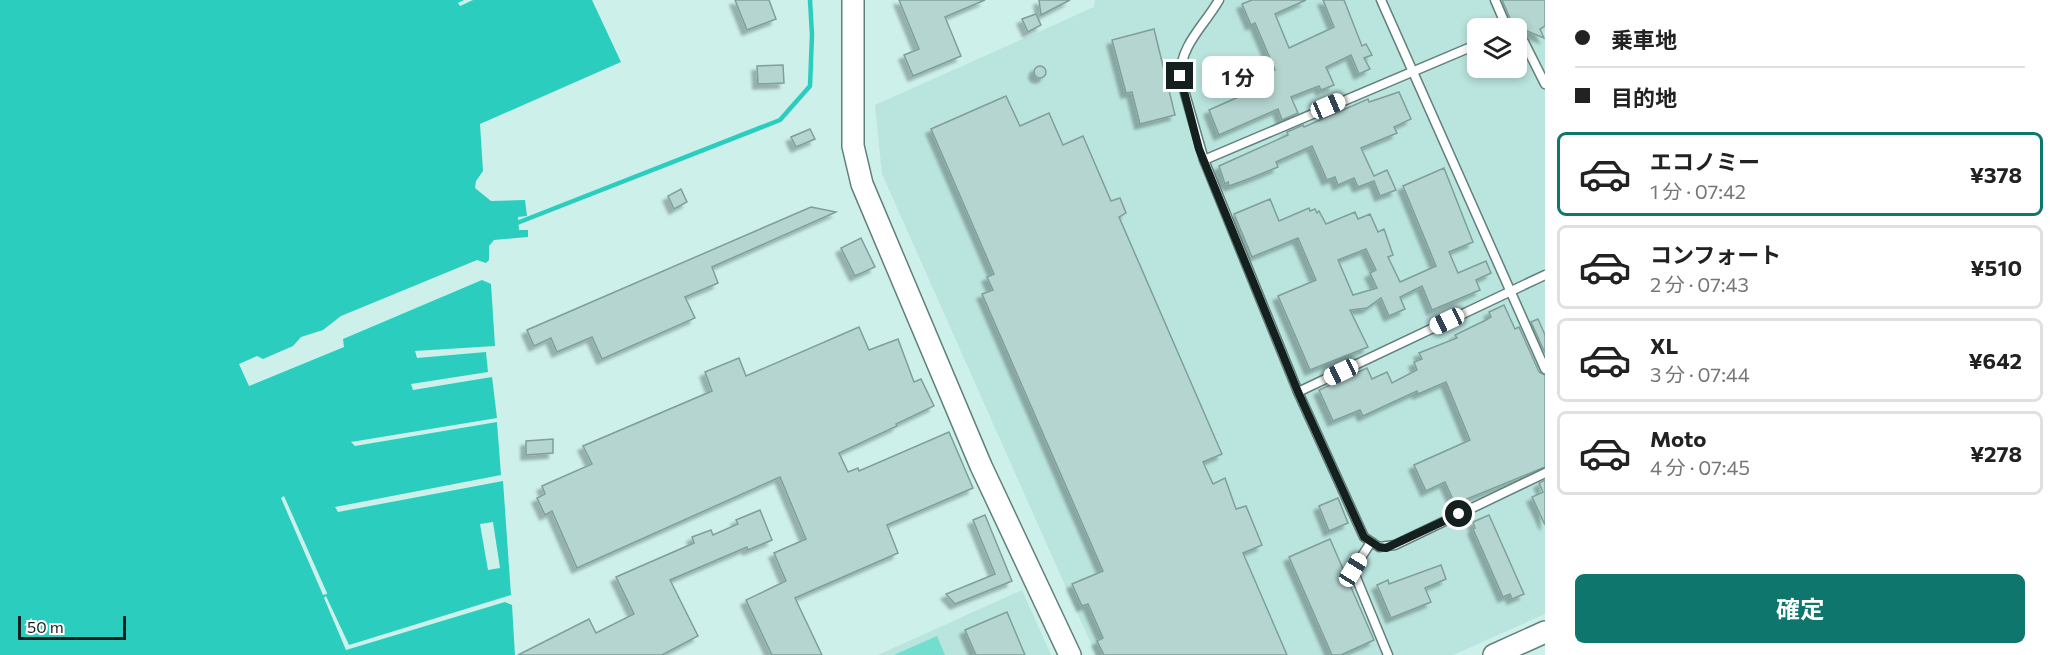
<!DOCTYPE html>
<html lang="ja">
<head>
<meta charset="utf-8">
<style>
	:root { --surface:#fff; --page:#f6f6f6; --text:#222; --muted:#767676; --line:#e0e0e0; --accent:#0f766e }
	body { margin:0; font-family:Commissioner,"Noto Sans JP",sans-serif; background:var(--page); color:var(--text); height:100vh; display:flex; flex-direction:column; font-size:22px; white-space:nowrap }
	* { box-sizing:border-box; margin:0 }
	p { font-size:20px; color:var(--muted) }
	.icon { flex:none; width:33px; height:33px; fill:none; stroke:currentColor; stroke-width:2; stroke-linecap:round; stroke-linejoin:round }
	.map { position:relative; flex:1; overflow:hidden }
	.drawer { display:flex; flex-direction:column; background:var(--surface); width:510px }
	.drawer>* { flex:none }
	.banner { display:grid; align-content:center; height:132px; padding:0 30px; background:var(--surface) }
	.tools { position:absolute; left:1467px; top:18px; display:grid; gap:12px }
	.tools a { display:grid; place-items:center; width:60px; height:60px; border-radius:9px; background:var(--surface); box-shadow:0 3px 9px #0003; font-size:30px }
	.scale { position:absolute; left:18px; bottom:15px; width:108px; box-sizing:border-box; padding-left:6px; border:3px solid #13201e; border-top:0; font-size:16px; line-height:21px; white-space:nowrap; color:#13201e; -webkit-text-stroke:4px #fff; paint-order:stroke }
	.end { position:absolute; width:27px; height:27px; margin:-14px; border:8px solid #13201e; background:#fff; box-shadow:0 0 0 3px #fff }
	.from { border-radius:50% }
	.bubble { position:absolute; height:42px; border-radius:9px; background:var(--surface); box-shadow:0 3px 9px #0003; font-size:20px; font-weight:700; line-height:42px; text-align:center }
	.car { position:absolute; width:18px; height:36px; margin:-18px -9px; border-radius:8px; box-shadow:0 0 4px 2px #0007; background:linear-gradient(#fff 24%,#345 0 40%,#fff 0 76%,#345 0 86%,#fff 0) }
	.banner b { display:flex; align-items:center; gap:21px; height:57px; font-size:22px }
	.banner b+b { border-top:2px solid var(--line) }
	.banner i { width:15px; height:15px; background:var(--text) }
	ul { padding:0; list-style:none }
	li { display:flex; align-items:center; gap:18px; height:84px; margin:0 12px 9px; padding:0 18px; border:3px solid var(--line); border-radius:9px }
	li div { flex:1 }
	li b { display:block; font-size:22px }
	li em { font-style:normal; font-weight:700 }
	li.on { border-color:var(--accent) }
	li>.icon { width:54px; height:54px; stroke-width:1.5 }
	.cta { display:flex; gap:12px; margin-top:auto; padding:12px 30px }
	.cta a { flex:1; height:69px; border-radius:9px; background:var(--accent); color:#fff; font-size:24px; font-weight:700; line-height:69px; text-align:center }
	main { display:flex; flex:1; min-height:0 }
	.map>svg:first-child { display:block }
	.built { fill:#bae4de; fill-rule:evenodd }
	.green { fill:#72ded0 }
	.water { fill:#2bcebe; fill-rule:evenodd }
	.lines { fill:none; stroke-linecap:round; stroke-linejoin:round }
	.stream { stroke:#2bcebe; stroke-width:4.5 }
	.building { fill:#b4d5d0; stroke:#7f9f9a; stroke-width:1.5; fill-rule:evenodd; filter:url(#shadow) }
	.service-casing { stroke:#61807c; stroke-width:11 }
	.tertiary-casing { stroke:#61807c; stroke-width:24 }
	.service { stroke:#fff; stroke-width:8 }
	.tertiary { stroke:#fff; stroke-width:21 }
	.route { stroke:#13201e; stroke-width:8 }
</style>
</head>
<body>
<main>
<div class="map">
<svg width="1545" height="655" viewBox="0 0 1545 655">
	<defs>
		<filter id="shadow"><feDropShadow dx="-5" dy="5" stdDeviation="1.5" flood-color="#0004"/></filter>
	</defs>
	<rect width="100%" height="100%" fill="#cdf0ea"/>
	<!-- built -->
	<g class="built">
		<path d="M1095 0H1545V614L1453 655H1096L882 174 875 105 1094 7ZM1478 28H1516V68H1478Z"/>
		<path d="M1022 590 1051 655H878Z"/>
	</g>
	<!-- green -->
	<path class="green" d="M937 636 945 655H894Z"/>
	<!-- water -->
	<path class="water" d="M0 0H464L458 3 460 6 473 0H592L621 62 480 124 483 171 476 181 475 188 491 201 525 200 527 216 518 217 519 230H528V237L494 240 489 246V260L486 263 477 260 341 316 323 330 301 337 293 346 263 359 257 356 239 364 249 386 344 347 343 339 482 280 491 284 495 346 415 351 417 358 486 352 488 372 411 384 413 390 492 377 497 418 351 442 355 446 497 422 501 475 335 507 338 512 503 481 511 595 349 645 326 596 324 598 346 650 505 602 512 605 515 655H0ZM284 496 327 593V594L323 595 281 498ZM493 522 500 568 488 570 480 524Z"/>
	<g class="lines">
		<!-- stream -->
		<path class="stream" d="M517 223 780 120 810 86 812 35 810 0"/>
	</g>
	<!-- building -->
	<g class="building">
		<path d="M735 0H769L776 19 747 30Z"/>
		<path d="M899 0H985L945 17 961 56 913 76 904 55 919 49Z"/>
		<path d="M1039 0H1070L1041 15Z"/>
		<path d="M1252 0H1306L1275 14 1289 48 1334 27 1323 0H1344L1362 46 1366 44 1372 55 1364 58 1370 69 1359 74 1351 55 1326 67 1334 85 1321 90 1319 86 1291 97 1298 113 1282 120 1278 109 1219 135 1209 110 1270 83 1267 74 1275 70 1255 23 1251 25 1242 4Z"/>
		<path d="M1502 0H1545V26L1540 29 1544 38 1513 25Z"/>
		<path d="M1036 14 1041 25 1028 32 1022 19Z"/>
		<path d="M1154 29 1175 115 1140 124 1132 92 1126 93 1112 40Z"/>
		<path d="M783 65 784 83 758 84 757 66Z"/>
		<circle cx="1040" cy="72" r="6"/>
		<path d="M1399 92 1411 119 1394 127 1397 133 1361 148 1374 176 1387 170 1396 190 1380 196 1374 181 1358 187 1354 178 1338 185 1335 177 1327 180 1312 146 1276 162 1278 167 1251 178 1229 186 1228 182 1225 184 1219 166 1288 135 1287 132 1303 125 1304 127 1368 99 1369 102Z"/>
		<path d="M1006 96 1020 126 1049 113 1063 145 1083 136 1111 201 1120 198 1126 213 1119 217 1222 454 1203 462 1213 484 1225 478 1236 509 1246 506 1262 545 1243 553 1287 655H1104L1097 641 1103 638 1088 604 1082 606 1072 584 1103 571 982 294 993 290 987 277 994 274 931 129Z"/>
		<path d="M810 129 815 139 796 147 791 137Z"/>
		<path d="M1444 168 1473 242 1449 252 1458 273 1486 261 1491 273 1476 280 1480 290 1432 310 1422 286 1400 297 1405 309 1389 316 1381 298 1367 308 1350 310 1368 347 1310 370 1278 296 1316 280 1298 238 1252 257 1234 214 1270 199 1279 221 1309 208 1310 211 1315 209 1317 213 1319 211 1326 224 1355 212 1358 219 1370 214 1378 232 1384 229 1393 255 1388 257 1400 282 1436 266 1403 186ZM1366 249 1376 270 1370 273 1377 288 1353 295 1338 260Z"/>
		<path d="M681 189 687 202 674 209 668 196Z"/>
		<path d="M811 207 836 212 712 267 718 283 685 297 695 318 602 359 592 337 557 352 551 338 534 346 527 330Z"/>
		<path d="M861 238 875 267 855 276 841 248Z"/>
		<path d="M1504 305 1515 329 1519 327 1539 372 1545 375V467L1462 501 1460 498 1454 502 1445 482 1426 491 1414 465 1470 440 1446 382 1418 394 1417 391 1363 416 1360 410 1333 421 1319 390 1367 368 1372 379 1387 372 1392 383 1417 370 1414 362 1422 359 1419 353 1457 338 1455 335 1486 320 1491 317 1489 312Z"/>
		<path d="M1538 319 1545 335V353L1531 322Z"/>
		<path d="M859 327 869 350 898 339 914 382 921 379 934 406 896 424 897 426 839 453 848 472 858 468 859 471 949 432 973 488 887 525 898 553 795 598 822 655H772L746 600 786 581 774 553 806 539 780 477 577 568 552 511 545 515 537 498 545 494 542 486 592 464 583 446 712 391 705 372 739 358 746 376Z"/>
		<path d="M553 439V453L526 455V441Z"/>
		<path d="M1545 480V525L1532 497 1543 492 1539 483Z"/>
		<path d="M1338 498 1348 523 1329 531 1319 506Z"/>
		<path d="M760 510 772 540 748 550 747 547 670 580 698 636 662 655H518L589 619 596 633 634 614 616 577 694 543 692 537 711 530 713 535 738 524 736 520Z"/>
		<path d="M985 515 1012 581 955 604 946 594 995 574 973 520Z"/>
		<path d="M1489 515 1524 594 1512 599 1510 594 1503 597 1473 529 1475 528 1473 522Z"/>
		<path d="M1330 539 1374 640 1341 655H1332L1289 557Z"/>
		<path d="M1441 565 1446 579 1425 588 1431 602 1391 618 1377 585 1388 580 1389 584Z"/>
		<path d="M1007 612 1025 655H976L965 630Z"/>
	</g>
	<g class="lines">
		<defs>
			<g id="service">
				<path d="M1381 0 1545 369"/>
				<path d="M1495 0 1507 28"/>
				<path d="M1516 37 1524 42 1545 84"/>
				<path d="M1478 44 1204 160 1298 392 1364 537 1379 547 1395 545 1545 473"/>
				<path d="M1204 160 1180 76C1181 44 1204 26 1219 0"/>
				<path d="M1298 392 1545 275"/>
				<path d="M1371 542 1353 570 1388 655"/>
			</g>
			<g id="tertiary">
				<path d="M853 0V146L862 184 981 466 1070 655"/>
				<path d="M1494 655 1545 632"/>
			</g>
		</defs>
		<!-- service casing -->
		<use href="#service" class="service-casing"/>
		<!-- tertiary casing -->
		<use href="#tertiary" class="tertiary-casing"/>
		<!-- service -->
		<use href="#service" class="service"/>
		<!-- tertiary -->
		<use href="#tertiary" class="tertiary"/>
	</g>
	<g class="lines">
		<!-- route -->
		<path class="route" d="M1180 76 1199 149 1298 392 1364 537 1379 547 1386 548 1459 514"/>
	</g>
</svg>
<div class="tools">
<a><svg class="icon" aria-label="layers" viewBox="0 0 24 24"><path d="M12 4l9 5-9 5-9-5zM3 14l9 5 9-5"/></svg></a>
</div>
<div class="scale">50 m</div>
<i class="end from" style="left:1459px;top:514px"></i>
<i class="end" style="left:1180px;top:76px"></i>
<div class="bubble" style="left:1202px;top:56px;width:72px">1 分</div>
<i class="car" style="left:1328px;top:106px;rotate:67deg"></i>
<i class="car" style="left:1447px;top:321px;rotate:245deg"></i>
<i class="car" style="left:1341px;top:372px;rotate:245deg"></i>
<i class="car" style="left:1353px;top:570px;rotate:32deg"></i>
</div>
<section class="drawer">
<div class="banner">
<b><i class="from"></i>乗車地</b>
<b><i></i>目的地</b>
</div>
<ul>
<li class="on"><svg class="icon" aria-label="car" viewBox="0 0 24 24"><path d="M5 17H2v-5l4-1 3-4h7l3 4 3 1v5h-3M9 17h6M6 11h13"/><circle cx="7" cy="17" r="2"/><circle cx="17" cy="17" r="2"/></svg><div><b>エコノミー</b><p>1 分 · 07:42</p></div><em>¥378</em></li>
<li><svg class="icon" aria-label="car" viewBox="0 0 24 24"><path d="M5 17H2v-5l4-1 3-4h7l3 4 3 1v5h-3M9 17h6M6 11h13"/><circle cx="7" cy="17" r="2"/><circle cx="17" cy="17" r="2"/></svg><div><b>コンフォート</b><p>2 分 · 07:43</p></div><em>¥510</em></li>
<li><svg class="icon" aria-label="car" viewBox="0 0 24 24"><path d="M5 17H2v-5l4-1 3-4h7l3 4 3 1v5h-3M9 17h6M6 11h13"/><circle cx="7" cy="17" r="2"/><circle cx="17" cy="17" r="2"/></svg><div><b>XL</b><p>3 分 · 07:44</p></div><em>¥642</em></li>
<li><svg class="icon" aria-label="car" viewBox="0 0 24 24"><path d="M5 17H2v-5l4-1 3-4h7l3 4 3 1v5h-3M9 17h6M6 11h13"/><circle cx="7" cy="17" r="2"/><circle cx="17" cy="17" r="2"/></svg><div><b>Moto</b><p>4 分 · 07:45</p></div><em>¥278</em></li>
</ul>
<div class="cta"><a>確定</a></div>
</section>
</main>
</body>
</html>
